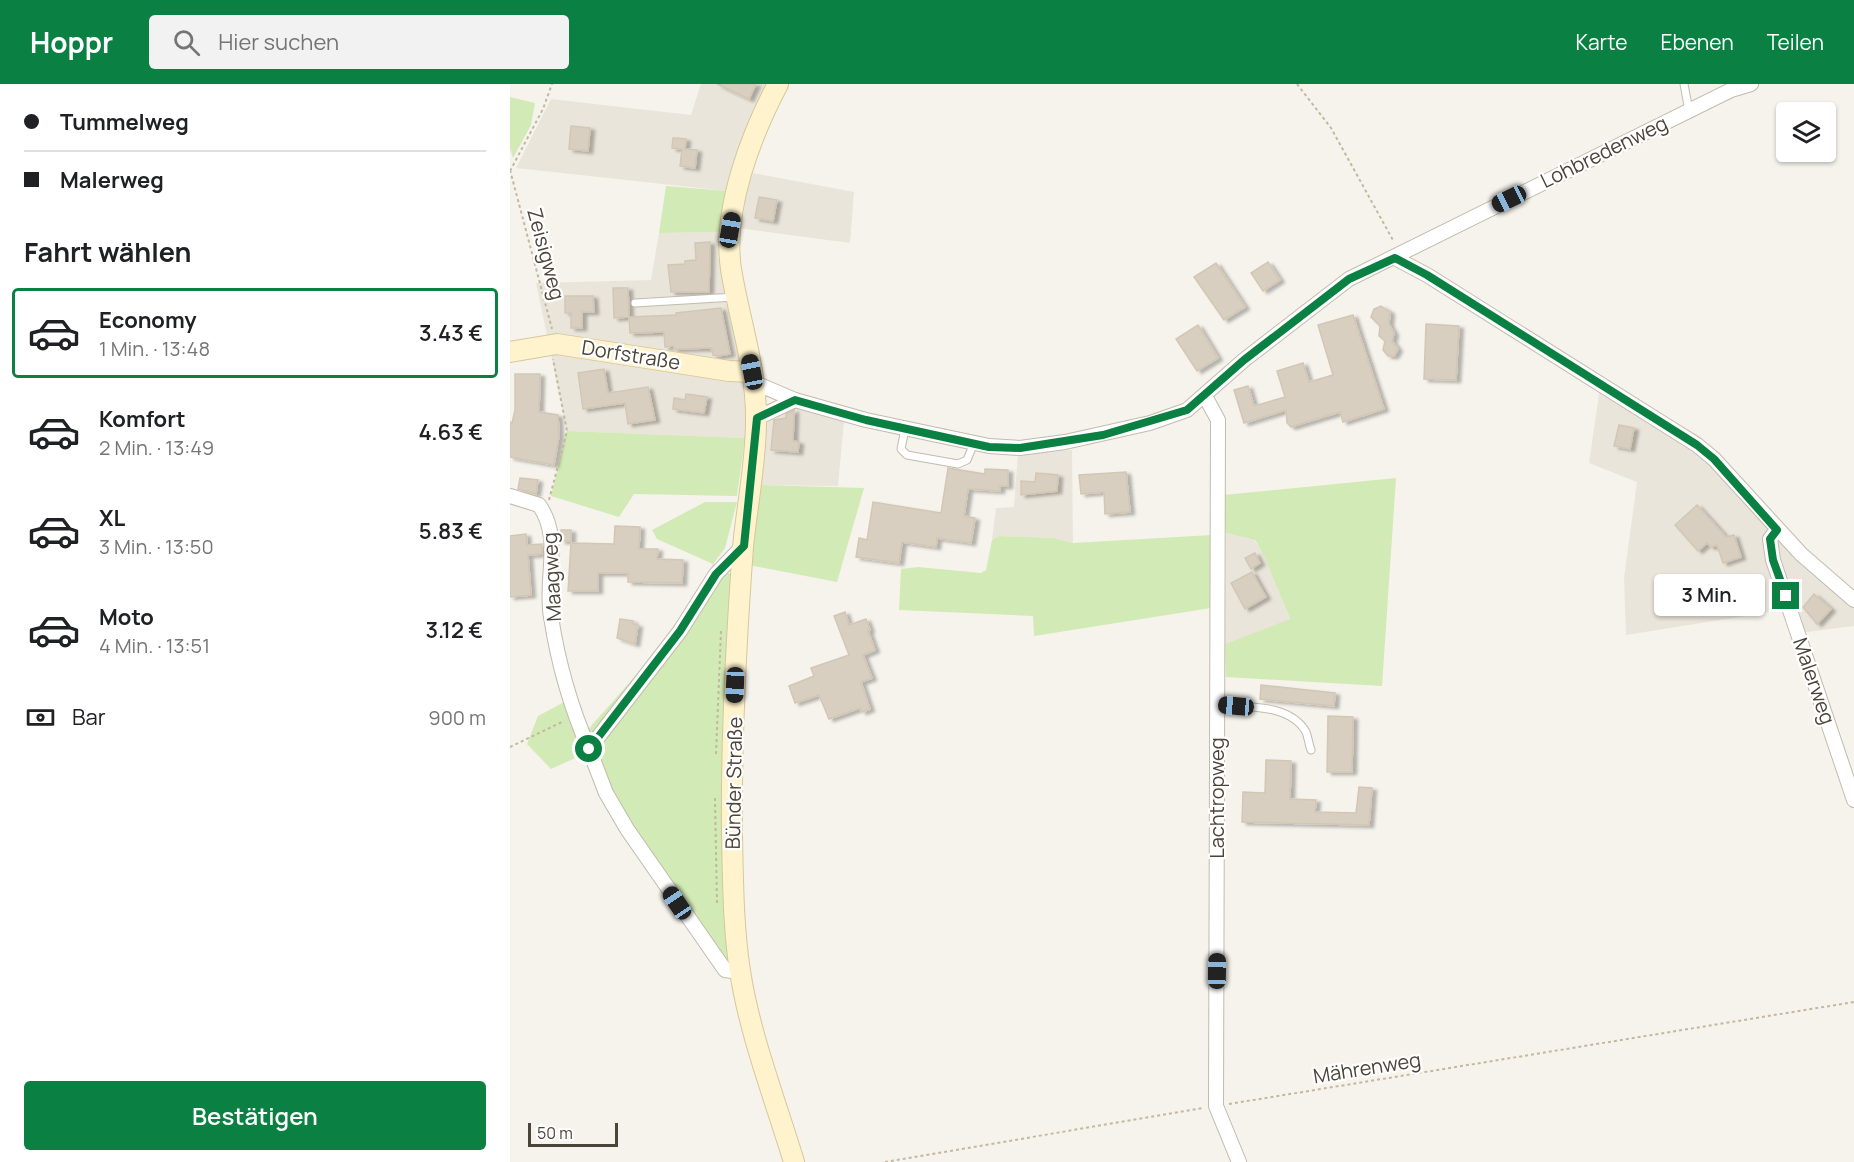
<!DOCTYPE html>
<html lang="de">
<head>
<meta charset="utf-8">
<style>
	:root { --surface:#fff; --page:#f2f2f2; --text:#202124; --muted:#757577; --line:#e0e0e0; --accent:#0b8043 }
	body { margin:0; font-family:Manrope,sans-serif; background:var(--page); color:var(--text); height:100vh; display:flex; flex-direction:column; font-size:22px; white-space:nowrap }
	* { box-sizing:border-box; margin:0 }
	p { font-size:20px; color:var(--muted) }
	.icon { flex:none; width:33px; height:33px; fill:none; stroke:currentColor; stroke-width:2; stroke-linecap:round; stroke-linejoin:round }
	.map { position:relative; flex:1; overflow:hidden }
	.drawer { display:flex; flex-direction:column; background:var(--surface); width:510px }
	.drawer>* { flex:none }
	.guide { display:grid; align-content:center; height:132px; padding:0 24px; background:var(--surface) }
	.fabs { position:absolute; left:1266px; top:18px; display:grid; gap:12px }
	.fabs a { display:grid; place-items:center; width:60px; height:60px; border-radius:6px; background:var(--surface); box-shadow:0 2px 4px #0004; font-size:30px }
	.scale { position:absolute; left:18px; bottom:15px; width:90px; box-sizing:border-box; padding-left:6px; border:3px solid #4b4439; border-top:0; font-size:16px; line-height:21px; white-space:nowrap; color:#4b4439; -webkit-text-stroke:4px #fff; paint-order:stroke }
	.end { position:absolute; width:27px; height:27px; margin:-14px; border:8px solid #0b8043; background:#fff; box-shadow:0 0 0 3px #fff }
	.from { border-radius:50% }
	.bubble { position:absolute; height:42px; border-radius:6px; background:var(--surface); box-shadow:0 2px 4px #0004; font-size:20px; font-weight:600; line-height:42px; text-align:center }
	.car { position:absolute; width:18px; height:36px; margin:-18px -9px; border-radius:8px; box-shadow:0 0 4px 2px #0007; background:linear-gradient(#222 24%,#8ab4d8 0 40%,#222 0 76%,#8ab4d8 0 86%,#222 0) }
	.guide b { display:flex; align-items:center; gap:21px; height:57px; font-size:22px }
	.guide b+b { border-top:2px solid var(--line) }
	.guide i { width:15px; height:15px; background:var(--text) }
	ul { padding:0; list-style:none }
	li { display:flex; align-items:center; gap:18px; height:90px; margin:0 12px 9px; padding:0 12px; border:3px solid transparent; border-radius:6px }
	li div { flex:1 }
	li b { display:block; font-size:22px }
	li em { font-style:normal; font-weight:600 }
	li.on { border-color:var(--accent) }
	li>.icon { width:54px; height:54px; stroke-width:1.5 }
	h2 { padding:0 24px; font-size:27px; line-height:72px }
	.pay { display:flex; align-items:center; gap:15px; height:66px; padding:0 24px; font-size:22px }
	.pay p { margin-inline-start:auto }
	.cta { display:flex; gap:12px; margin-top:auto; padding:12px 24px }
	.cta a { flex:1; height:69px; border-radius:6px; background:var(--accent); color:#fff; font-size:24px; font-weight:600; line-height:69px; text-align:center }
	header { display:flex; align-items:center; gap:36px; box-sizing:border-box; height:84px; padding:0 30px; background:var(--accent); color:#fff }
	header strong { font-size:28px }
	nav { display:flex; gap:33px; margin-inline-start:auto; font-size:21px }
	.search { width:420px; height:54px; background:var(--page); display:flex; align-items:center; gap:15px; box-sizing:border-box; padding:0 21px; border-radius:6px; color:var(--muted); font-size:22px }
	main { display:flex; flex:1; min-height:0 }
	.map>svg:first-child { display:block }
	.residential { fill:#eae5da }
	.green { fill:#d2eab5 }
	.building { fill:#d8cfc1; stroke:#d3c7b4; stroke-width:1.5; filter:url(#shadow) }
	.lines { fill:none; stroke-linecap:round; stroke-linejoin:round }
	.lane-casing { stroke:#c2bbae; stroke-width:9 }
	.street-casing { stroke:#c2bbae; stroke-width:16 }
	.secondary-casing { stroke:#d6c79b; stroke-width:22 }
	.path { stroke:#c4b79f; stroke-width:2; stroke-dasharray:3 3; stroke-linecap:butt }
	.lane { stroke:#fff; stroke-width:7 }
	.street { stroke:#fff; stroke-width:14 }
	.secondary { stroke:#fff3cd; stroke-width:20 }
	.route { stroke:#0b8043; stroke-width:8 }
	.labels { text-anchor:middle; stroke-width:4.5; stroke-linejoin:round; paint-order:stroke }
	.street-label { font-size:20px; fill:#4b4439; stroke:#fff }
</style>
</head>
<body>
<header>
<strong>Hoppr</strong>
<div class="search"><svg class="icon" aria-label="search" viewBox="0 0 24 24"><circle cx="10" cy="10" r="6"/><path d="M15 15l6 6"/></svg>Hier suchen</div>
<nav><a>Karte</a><a>Ebenen</a><a>Teilen</a></nav>
</header>
<main>
<section class="drawer">
<div class="guide">
<b><i class="from"></i>Tummelweg</b>
<b><i></i>Malerweg</b>
</div>
<h2>Fahrt wählen</h2>
<ul>
<li class="on"><svg class="icon" aria-label="car" viewBox="0 0 24 24"><path d="M5 17H2v-5l4-1 3-4h7l3 4 3 1v5h-3M9 17h6M6 11h13"/><circle cx="7" cy="17" r="2"/><circle cx="17" cy="17" r="2"/></svg><div><b>Economy</b><p>1 Min. · 13:48</p></div><em>3.43 €</em></li>
<li><svg class="icon" aria-label="car" viewBox="0 0 24 24"><path d="M5 17H2v-5l4-1 3-4h7l3 4 3 1v5h-3M9 17h6M6 11h13"/><circle cx="7" cy="17" r="2"/><circle cx="17" cy="17" r="2"/></svg><div><b>Komfort</b><p>2 Min. · 13:49</p></div><em>4.63 €</em></li>
<li><svg class="icon" aria-label="car" viewBox="0 0 24 24"><path d="M5 17H2v-5l4-1 3-4h7l3 4 3 1v5h-3M9 17h6M6 11h13"/><circle cx="7" cy="17" r="2"/><circle cx="17" cy="17" r="2"/></svg><div><b>XL</b><p>3 Min. · 13:50</p></div><em>5.83 €</em></li>
<li><svg class="icon" aria-label="car" viewBox="0 0 24 24"><path d="M5 17H2v-5l4-1 3-4h7l3 4 3 1v5h-3M9 17h6M6 11h13"/><circle cx="7" cy="17" r="2"/><circle cx="17" cy="17" r="2"/></svg><div><b>Moto</b><p>4 Min. · 13:51</p></div><em>3.12 €</em></li>
</ul>
<div class="pay"><svg class="icon" aria-label="cash" viewBox="0 0 24 24"><path d="M3 7h18v10H3z"/><circle cx="12" cy="12" r="2"/></svg>Bar<p>900 m</p></div>
<div class="cta"><a>Bestätigen</a></div>
</section>
<div class="map">
<svg width="1344" height="1078" viewBox="0 0 1344 1078">
	<defs>
		<filter id="shadow"><feDropShadow dx="4.5" dy="2.5" stdDeviation="1.5" flood-color="#0004"/></filter>
	</defs>
	<rect width="100%" height="100%" fill="#f6f3ec"/>
	<!-- residential -->
	<g class="residential">
		<path d="M191 0H256L228 67 217 107 6 84 41 15 181 31Z"/>
		<path d="M243 89 344 108 340 159 228 144 233 115Z"/>
		<path d="M210 148 208 172 236 305 235 354 57 347 26 199 141 196 149 149Z"/>
		<path d="M1091 296 1190 352 1271 443 1344 508V542L1281 550 1273 526 1116 551 1114 494 1127 398 1079 379Z"/>
		<path d="M282 322 334 336 328 402 249 401 256 336Z"/>
		<path d="M562 366 563 459 544 454 489 452 482 456 486 424 504 423 508 370Z"/>
		<path d="M716 449 744 456 755 473 780 536 715 560Z"/>
	</g>
	<!-- green -->
	<g class="green">
		<path d="M0 13 25 19 21 41 3 74 0 64Z"/>
		<path d="M156 102 217 107 210 148 149 149Z"/>
		<path d="M57 347 235 354 227 412 124 410 109 433 41 412Z"/>
		<path d="M886 394 872 602 716 593 715 560 780 535 755 474 745 456 716 449 713 411Z"/>
		<path d="M249 401 354 404 327 498 239 481Z"/>
		<path d="M195 418H227L215 464 203 480 224 492 220 865 217 882 172 823 166 828 113 753 74 670 41 685 17 660 28 632 58 616 76 648C122 595 173 543 203 480L147 455 142 446Z"/>
		<path d="M702 451 701 524 524 552 523 532 389 526 391 485 408 483 471 489 476 486 482 456 489 452 544 454 563 459Z"/>
	</g>
	<!-- building -->
	<g class="building">
		<path d="M207 0H246L239 15Z"/>
		<path d="M61 42 80 44 78 67 59 65Z"/>
		<path d="M163 54 176 55 175 65 187 66 185 84 170 82 172 65 162 64Z"/>
		<path d="M249 113 267 116 263 137 245 134Z"/>
		<path d="M200 158 199 208H161L158 181 175 180V177L186 176 185 159Z"/>
		<path d="M758 178 770 196 753 207 741 189Z"/>
		<path d="M706 179 735 223 714 236 684 193Z"/>
		<path d="M103 204H118L119 233 166 231V229L211 224 220 270 208 272 203 271 201 264 164 265V262L155 263 154 248 120 249 119 233 104 234Z"/>
		<path d="M55 212H83L84 228H72V244H61V229H55Z"/>
		<path d="M871 222 880 228 879 240 884 249 882 257 888 265 884 272H878L873 266 875 257 869 252 870 242 861 233 864 225Z"/>
		<path d="M843 231 874 325 833 338 830 328 781 343 777 339 776 326 734 339 724 306 738 302 744 322 775 313 767 287 793 279 799 298 823 291 808 241Z"/>
		<path d="M916 240 949 242 946 296 914 295Z"/>
		<path d="M688 241 708 274 687 287 666 255Z"/>
		<path d="M94 285 98 309 138 303 145 336 118 340 115 319 73 325 68 289Z"/>
		<path d="M5 290H30L29 328 48 331 49 352 44 381 0 373V338L2 339 5 326Z"/>
		<path d="M176 310 197 313 194 329 163 325 164 314 175 316Z"/>
		<path d="M284 326 283 357 289 358 288 368 261 366 264 336 276 334V330Z"/>
		<path d="M1109 341 1124 344 1120 365 1104 362Z"/>
		<path d="M438 384 475 390V385L498 386V402H490V407L458 405 454 432 465 434 461 459 427 454 426 463 392 458 389 479 346 473 349 454 357 456 363 418 431 429Z"/>
		<path d="M616 388 620 428 595 430 594 408 571 410 569 391Z"/>
		<path d="M526 389 548 391 547 407 511 411V397L525 398Z"/>
		<path d="M10 394 28 396 26 410 8 405Z"/>
		<path d="M1187 421 1216 453 1224 451 1231 473 1213 479 1207 461 1201 463 1197 459 1188 467 1165 441Z"/>
		<path d="M105 442 130 443 129 465H148L147 475 173 476 172 499 118 498V489H88V507H58L61 459 104 460Z"/>
		<rect x="51" y="446" width="10" height="11"/>
		<path d="M16 450 17 461 32 460V470L18 471 21 511 0 513V452Z"/>
		<path d="M745 469 750 479 741 485 735 474Z"/>
		<path d="M742 488 756 513 735 525 721 499Z"/>
		<path d="M1304 510 1321 525 1307 540 1293 523Z"/>
		<path d="M335 528 339 541 356 535 360 546 358 547 365 566 353 571 362 594 351 598 360 625 352 628 350 624 319 635 309 611 285 619 279 602 304 592 301 584 339 571 324 532Z"/>
		<path d="M110 535 123 537V540L128 541 125 560 107 554Z"/>
		<path d="M751 601 825 609 824 622 750 615Z"/>
		<path d="M818 632 843 633 842 688H817Z"/>
		<path d="M756 676 781 677 780 715 806 716 805 728 846 729 849 703 862 704 859 741 732 738 733 708 755 709Z"/>
	</g>
	<g class="lines">
		<defs>
			<g id="lane">
				<path d="M1174 0 1179 27"/>
				<path d="M125 219 225 213"/>
				<path d="M395 345 391 365 397 371 448 380 457 376 464 359"/>
				<path d="M707 621C734 623 780 619 796 648 798 653 799 661 801 666"/>
			</g>
			<g id="street">
				<path d="M885 174 917 191 1187 361 1204 375 1291 470 1344 516"/>
				<path d="M245 299 285 316 356 336 479 362 510 364 555 358 640 339 677 326 734 276 839 195 1221 6 1241 0"/>
				<path d="M695 312 708 336 706 1022 729 1078"/>
				<path d="M247 334 285 316"/>
				<path d="M0 412 29 421C53 455 34 494 41 533 48 578 61 624 79 665"/>
				<path d="M1267 446 1260 455 1263 476 1344 716"/>
				<path d="M230 888 215 886 117 745 96 709 79 665 170 547 206 490 233 462"/>
			</g>
			<g id="secondary">
				<path d="M268 0C241 51 212 126 221 185 229 235 247 285 246 337 246 379 237 421 233 463 226 558 221 654 222 750 223 795 223 842 230 887 240 952 265 1015 284 1078"/>
				<path d="M0 268 47 260 219 287 242 288"/>
			</g>
		</defs>
		<!-- lane casing -->
		<use href="#lane" class="lane-casing"/>
		<!-- street casing -->
		<use href="#street" class="street-casing"/>
		<!-- secondary casing -->
		<use href="#secondary" class="secondary-casing"/>
		<!-- path -->
		<g class="path">
			<path d="M787 0 821 44 884 158"/>
			<path d="M0 86 42 245"/>
			<path d="M0 87 33 25 42 0"/>
			<path d="M39 416 57 347 43 275"/>
			<path d="M0 663 54 637"/>
			<path d="M206 670 211 547"/>
			<path d="M205 714 207 819"/>
			<path d="M719 1020 1344 918"/>
			<path d="M375 1078 693 1024"/>
		</g>
		<!-- lane -->
		<use href="#lane" class="lane"/>
		<!-- street -->
		<use href="#street" class="street"/>
		<!-- secondary -->
		<use href="#secondary" class="secondary"/>
	</g>
	<g class="lines">
		<!-- route -->
		<path class="route" d="M79 665 170 547 206 490 234 462 247 334 285 316 356 336 479 363 510 364 593 351 677 326 734 276 839 195 885 174 917 191 1187 361 1204 375 1267 446 1260 455 1263 476 1276 512"/>
	</g>
	<g class="labels">
		<!-- street labels -->
		<g class="street-label">
			<text transform="translate(1094 68) rotate(-26)" y="7">Lohbredenweg</text>
			<text transform="translate(36 170) rotate(75)" y="7">Zeisigweg</text>
			<text transform="translate(121 271) rotate(9)" y="7">Dorfstraße</text>
			<text transform="translate(42 493) rotate(-93)" y="7">Maagweg</text>
			<text transform="translate(1304 597) rotate(71)" y="7">Malerweg</text>
			<text transform="translate(224 699) rotate(-89)" y="7">Bünder Straße</text>
			<text transform="translate(707 714) rotate(-90)" y="7">Lachtropweg</text>
			<text transform="translate(857 984) rotate(-9)" y="7">Mährenweg</text>
		</g>
	</g>
</svg>
<div class="fabs">
<a><svg class="icon" aria-label="layers" viewBox="0 0 24 24"><path d="M12 4l9 5-9 5-9-5zM3 14l9 5 9-5"/></svg></a>
</div>
<div class="scale">50 m</div>
<i class="end from" style="left:79px;top:665px"></i>
<i class="end" style="left:1276px;top:512px"></i>
<div class="bubble" style="left:1144px;top:490px;width:111px">3 Min.</div>
<i class="car" style="left:999px;top:115px;rotate:244deg"></i>
<i class="car" style="left:220px;top:146px;rotate:10deg"></i>
<i class="car" style="left:242px;top:288px;rotate:349deg"></i>
<i class="car" style="left:225px;top:601px;rotate:182deg"></i>
<i class="car" style="left:726px;top:622px;rotate:275deg"></i>
<i class="car" style="left:167px;top:819px;rotate:326deg"></i>
<i class="car" style="left:707px;top:887px;rotate:1deg"></i>
</div>
</main>
</body>
</html>
